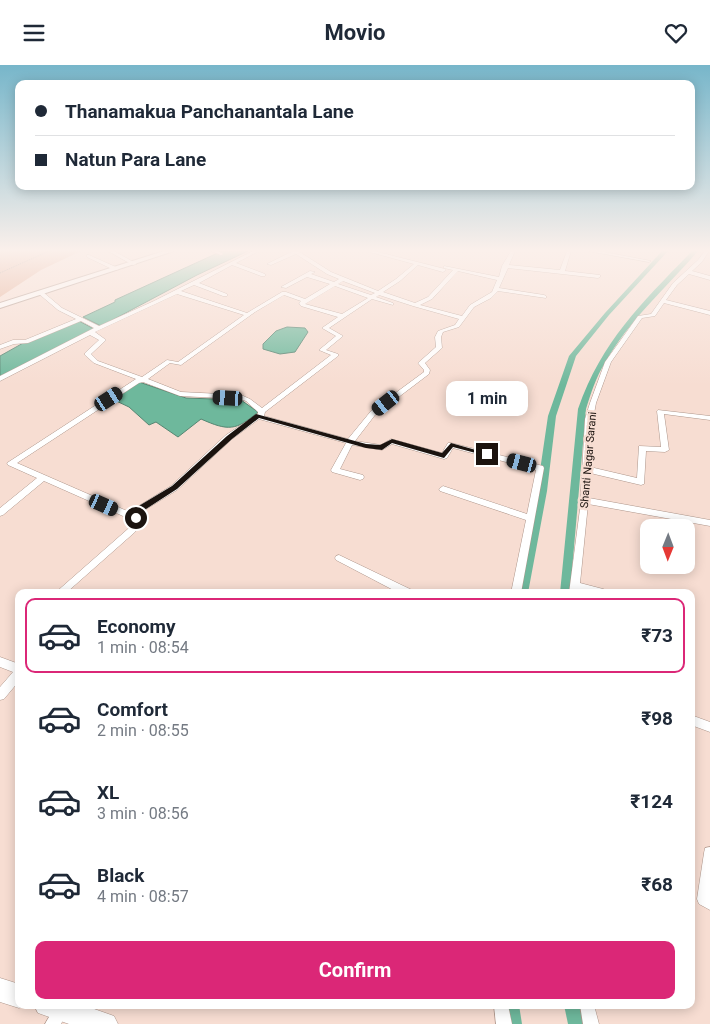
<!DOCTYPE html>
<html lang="en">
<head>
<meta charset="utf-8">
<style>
	:root { --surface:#fff; --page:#f6f6f7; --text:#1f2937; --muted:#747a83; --line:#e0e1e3; --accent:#db2777 }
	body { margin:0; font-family:Roboto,sans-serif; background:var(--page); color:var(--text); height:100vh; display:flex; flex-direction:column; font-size:19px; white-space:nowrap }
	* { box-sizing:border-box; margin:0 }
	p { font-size:16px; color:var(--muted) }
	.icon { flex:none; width:28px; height:28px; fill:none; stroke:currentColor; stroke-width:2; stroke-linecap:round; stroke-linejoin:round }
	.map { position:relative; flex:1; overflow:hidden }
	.drawer { position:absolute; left:15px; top:524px; width:680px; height:420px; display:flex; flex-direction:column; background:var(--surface); border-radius:10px; box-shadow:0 2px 12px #0003 }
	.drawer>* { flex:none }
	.banner { position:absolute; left:15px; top:15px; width:680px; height:110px; border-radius:10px; box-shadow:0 2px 12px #0003; display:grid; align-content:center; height:110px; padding:0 20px; background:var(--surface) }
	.needle { width:32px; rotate:181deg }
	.controls { position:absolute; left:640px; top:454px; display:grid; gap:10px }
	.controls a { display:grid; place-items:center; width:55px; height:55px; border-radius:10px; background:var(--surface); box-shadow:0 2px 12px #0003; font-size:25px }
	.end { position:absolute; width:22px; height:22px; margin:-11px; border:6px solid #1b130f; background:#fff; box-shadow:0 0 0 2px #fff }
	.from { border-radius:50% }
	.bubble { position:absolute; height:35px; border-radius:10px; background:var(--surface); box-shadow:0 2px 12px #0003; font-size:16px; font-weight:700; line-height:35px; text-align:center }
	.car { position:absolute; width:15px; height:30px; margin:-15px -8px; border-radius:6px; box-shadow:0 0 4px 1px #0007; background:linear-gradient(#222 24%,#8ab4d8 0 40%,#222 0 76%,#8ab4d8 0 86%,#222 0) }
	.banner b { display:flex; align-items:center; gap:18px; height:48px; font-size:19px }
	.banner b+b { border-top:1px solid var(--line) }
	.banner i { width:12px; height:12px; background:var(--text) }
	ul { padding:9px 0 0; list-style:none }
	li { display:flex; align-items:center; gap:15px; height:75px; margin:0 10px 8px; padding:0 10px; border:2px solid transparent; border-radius:10px }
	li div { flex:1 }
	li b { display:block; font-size:19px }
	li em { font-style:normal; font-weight:700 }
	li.selected { border-color:var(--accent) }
	li>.icon { width:45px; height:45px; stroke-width:1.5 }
	.action { display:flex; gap:10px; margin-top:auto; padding:10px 20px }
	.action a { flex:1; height:58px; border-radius:10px; background:var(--accent); color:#fff; font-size:20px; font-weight:700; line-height:58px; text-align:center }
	header { display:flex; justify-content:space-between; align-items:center; height:65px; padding:0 20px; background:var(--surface); font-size:22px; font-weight:700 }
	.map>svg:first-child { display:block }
	.green { fill:#e3ab91 }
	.water { fill:#6eb89c; stroke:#558672 }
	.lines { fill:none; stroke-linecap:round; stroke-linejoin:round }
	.canal { fill:#6eb89c; fill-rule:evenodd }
	.minor-casing { stroke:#ae968b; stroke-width:1 }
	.secondary-casing { stroke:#ae968b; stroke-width:2 }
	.primary-casing { stroke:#ae968b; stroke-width:1 }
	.path { stroke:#85746d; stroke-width:1; stroke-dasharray:1 1; stroke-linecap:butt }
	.minor { fill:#fff; fill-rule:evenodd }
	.secondary { fill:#fff; fill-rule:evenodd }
	.primary { fill:#fff; fill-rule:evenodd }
	.route { fill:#1b130f }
	.labels { text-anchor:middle; stroke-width:5; stroke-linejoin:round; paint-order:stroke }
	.far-street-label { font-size:11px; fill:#1b130f; stroke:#f7ddd2 }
</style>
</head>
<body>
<header><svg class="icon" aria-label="menu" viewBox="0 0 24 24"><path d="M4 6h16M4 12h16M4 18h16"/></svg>Movio<svg class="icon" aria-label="heart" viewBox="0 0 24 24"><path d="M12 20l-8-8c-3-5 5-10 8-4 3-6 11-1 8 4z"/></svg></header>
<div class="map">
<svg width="710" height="959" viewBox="0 0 710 959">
	<rect width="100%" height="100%" fill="#f7ddd2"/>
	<!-- green -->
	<path class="green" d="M0 186H81L41 205 0 232Z"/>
	<!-- water -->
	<g class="water">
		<path d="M222 186H248L197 210 101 261 83 252 115 237V235Z"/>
		<path d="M77 255 94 264 0 313V291L25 277Z"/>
		<path d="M287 262 305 263 308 267 295 287 280 289 263 284V279L276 266Z"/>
		<path d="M136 316 186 333 241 335 258 347C236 366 228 366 201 354L178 372 156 357 149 360 129 342 110 333Z"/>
	</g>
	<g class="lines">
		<!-- canal -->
		<g class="canal">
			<path d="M662 186H668L609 250 576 291 556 351 547 426 528 528H518L537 426 548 351 569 291 605 248Z"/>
			<path d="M692 186H698C666 223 629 255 605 298 596 312 591 328 586 344L570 528H560L578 344C602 275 643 237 692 186Z"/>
			<path d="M501 940H519L522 959H504Z"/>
			<path d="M564 940H582L586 959H568Z"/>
		</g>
		<defs>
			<g id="minor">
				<path d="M108 186H114L137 199 133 200Z"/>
				<path d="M211 186H218L223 189 221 190Z"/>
				<path d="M253 186H259L236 198 265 209V211H261L232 200 199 218 227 229V231H223L194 220 181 226 247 248 282 227H286L305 234 330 219 307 212 286 223 281 222 310 206 315 207 311 209 334 217 339 214 327 209 296 189 271 200 267 199 293 186H298L331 207 378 226 396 214 414 199 366 186H374L445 204 446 205 443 207 418 200 400 216 383 227 415 238 428 232 453 205 444 203V201L499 212 502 201 511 186H515L509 200 560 205 567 186H571L565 206 600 210V212L598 213 508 203 499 223 544 230 546 231V233L498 226 491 233 474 242 459 262 443 267 441 272 442 283 425 298 430 305 429 309 375 350 355 376 381 380 391 374 442 388 448 378H451L543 401 544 403 521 528H511L526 455 440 426 439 424 443 421 527 449 536 405 453 383 447 393 444 394 392 379 382 385 352 380 340 404 363 410 364 412 363 414 360 415 332 407 331 405 346 378 259 354 232 374 177 425 143 446 140 453V460L135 467 66 528H55L129 463 132 459V455L44 416 3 450 0 451V443L37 413 8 400 7 398 136 314 94 298 85 290V288L99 275 90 270 0 316V311L94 263 81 256 28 278 14 279 0 284V280L13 275H25L76 254 58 245 39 229V227H43L62 243 99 261 154 236ZM458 206 497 215 492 227 470 240 462 251 420 240 432 234ZM343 216 375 228 371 230 338 219ZM335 221 368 233 342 249 305 239ZM177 229 244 250 178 297 167 295 142 312 98 296 91 289 106 275 95 267ZM284 230 301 236 299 238 301 241 338 252 322 263 336 271 319 285 331 290 262 343 250 334 241 330 181 327 148 314 170 298 181 300 255 247ZM379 230 413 241 459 254 455 260 438 266 435 272 436 282 418 298 424 305V307L371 346 348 374 264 351 265 347 338 291V289L326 285 343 271 329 263 372 234 393 240V238L376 232ZM143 317 180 331 240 334 246 336 258 347V349L226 370 171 421 137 442 134 449 17 398 139 318Z"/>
				<path d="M588 186H599L651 196 649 197Z"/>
				<path d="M705 186H709L702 197 692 206 710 211V215L689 209 677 220 666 235 710 246V250L664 238 655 251 642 253 611 297 596 338 593 354 590 402 637 413 639 381 661 382 657 346 658 345 710 351V355L664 349 669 385 665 387 646 386 644 419 641 420 590 408 589 433 710 455V461L588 439 580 518 603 524 606 525 607 528H586L579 526V528H569L580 444 585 354 590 338 605 297 638 251 651 249 673 218 698 195Z"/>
				<path d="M89 190 118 203 119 204 114 205 87 192V190Z"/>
				<path d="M339 490 412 525 413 528H399L336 495 335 493 336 491Z"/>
				<path d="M0 592 19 599V616L4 634 0 635V622L13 607 0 602Z"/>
				<path d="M691 650 710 657V667L691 660Z"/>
				<path d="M710 782V845L699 839 697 834 704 788 705 783Z"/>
				<path d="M56 940H66L68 945 61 959H45Z"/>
				<path d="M494 940H508L512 959H496Z"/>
				<path d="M580 940H594L599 959H583Z"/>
			</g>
			<path id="secondary" d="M164 186H174L0 243V238Z"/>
			<g id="primary">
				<path d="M0 913 19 919V940H25L19 943 0 937Z"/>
				<path d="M34 940H83L114 951 118 959H69L38 948Z"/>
			</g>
		</defs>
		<!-- minor casing -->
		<use href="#minor" class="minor-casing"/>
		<!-- secondary casing -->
		<use href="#secondary" class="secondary-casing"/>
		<!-- primary casing -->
		<use href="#primary" class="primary-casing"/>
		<!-- path -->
		<path class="path" d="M0 208 49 186"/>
		<!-- minor -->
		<use href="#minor" class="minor"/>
		<!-- secondary -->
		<use href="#secondary" class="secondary"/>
		<!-- primary -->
		<use href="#primary" class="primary"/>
	</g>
	<!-- sky -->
	<linearGradient id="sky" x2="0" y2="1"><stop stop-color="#77b6ca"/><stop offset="0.58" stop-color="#fbf0eb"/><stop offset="1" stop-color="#fbf0eb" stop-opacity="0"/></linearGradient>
	<rect width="710" height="320" fill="url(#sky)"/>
	<!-- route -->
	<path class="route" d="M256 349 366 379 380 380 392 374 442 388 451 378 490 389 487 391 453 382 444 393 392 378 382 385 366 383 259 353 232 374 177 424 143 446 139 455H133L132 453 137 442 172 421 227 371Z"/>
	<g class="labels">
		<!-- far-street labels -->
		<g class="far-street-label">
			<text transform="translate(588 395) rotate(-85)" y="4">Shanti Nagar Sarani</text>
		</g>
	</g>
</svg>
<div class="controls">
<a><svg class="needle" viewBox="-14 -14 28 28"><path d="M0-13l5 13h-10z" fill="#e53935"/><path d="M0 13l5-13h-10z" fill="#747a83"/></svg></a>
</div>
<i class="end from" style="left:136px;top:453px"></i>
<i class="end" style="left:487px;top:389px"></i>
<div class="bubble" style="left:446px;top:316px;width:82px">1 min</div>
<i class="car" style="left:228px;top:333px;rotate:273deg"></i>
<i class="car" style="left:109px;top:334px;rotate:57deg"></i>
<i class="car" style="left:386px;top:338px;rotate:232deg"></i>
<i class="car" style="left:522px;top:398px;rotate:285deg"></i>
<i class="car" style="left:104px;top:440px;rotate:114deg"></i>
<div class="banner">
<b><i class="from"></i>Thanamakua Panchanantala Lane</b>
<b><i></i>Natun Para Lane</b>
</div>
<section class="drawer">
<ul>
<li class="selected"><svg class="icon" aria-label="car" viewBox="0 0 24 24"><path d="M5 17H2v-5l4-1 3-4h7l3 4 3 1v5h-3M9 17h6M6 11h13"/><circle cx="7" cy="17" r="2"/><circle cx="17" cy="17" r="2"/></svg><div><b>Economy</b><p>1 min · 08:54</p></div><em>₹73</em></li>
<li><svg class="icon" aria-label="car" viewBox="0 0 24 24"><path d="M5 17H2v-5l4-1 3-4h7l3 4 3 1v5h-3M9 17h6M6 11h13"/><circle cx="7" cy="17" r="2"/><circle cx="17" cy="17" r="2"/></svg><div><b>Comfort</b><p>2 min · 08:55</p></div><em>₹98</em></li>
<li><svg class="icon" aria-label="car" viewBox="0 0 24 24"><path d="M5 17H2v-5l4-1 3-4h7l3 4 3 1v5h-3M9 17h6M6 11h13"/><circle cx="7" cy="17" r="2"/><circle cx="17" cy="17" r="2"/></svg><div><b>XL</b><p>3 min · 08:56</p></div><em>₹124</em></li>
<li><svg class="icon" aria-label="car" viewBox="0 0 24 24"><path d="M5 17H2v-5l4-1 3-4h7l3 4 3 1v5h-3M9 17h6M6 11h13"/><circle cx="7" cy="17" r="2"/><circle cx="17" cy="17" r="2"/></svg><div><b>Black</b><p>4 min · 08:57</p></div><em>₹68</em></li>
</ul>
<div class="action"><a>Confirm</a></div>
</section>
</div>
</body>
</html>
